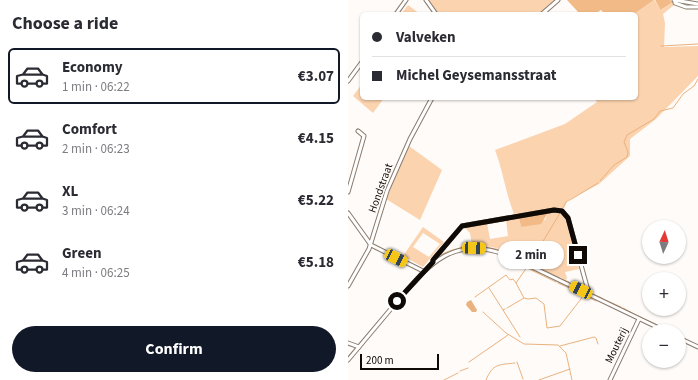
<!DOCTYPE html>
<html lang="en">
<head>
<meta charset="utf-8">
<style>
	:root { --surface:#fff; --page:#f7f7f7; --text:#2b2b33; --muted:#7c7c81; --line:#e1e1e2; --accent:#111827 }
	body { margin:0; font-family:"Source Sans 3",sans-serif; background:var(--page); color:var(--text); height:100vh; display:flex; flex-direction:column; font-size:15px; white-space:nowrap }
	* { box-sizing:border-box; margin:0 }
	p { font-size:13px; color:var(--muted) }
	.icon { flex:none; width:22px; height:22px; fill:none; stroke:currentColor; stroke-width:2; stroke-linecap:round; stroke-linejoin:round }
	.map { position:relative; flex:1; overflow:hidden }
	.drawer { display:flex; flex-direction:column; background:var(--surface); width:348px }
	.drawer>* { flex:none }
	.hud { position:absolute; left:12px; top:12px; width:278px; height:88px; border-radius:6px; box-shadow:0 1px 3px #0004; display:grid; align-content:center; height:88px; padding:0 12px; background:var(--surface) }
	.needle { width:26px; rotate:4deg }
	.buttons { position:absolute; left:294px; top:220px; display:grid; gap:8px }
	.buttons a { display:grid; place-items:center; width:44px; height:44px; border-radius:50%; background:var(--surface); box-shadow:0 1px 3px #0004; font-size:20px }
	.scale { position:absolute; left:12px; bottom:10px; width:79px; box-sizing:border-box; padding-left:4px; border:2px solid #100a06; border-top:0; font-size:11px; line-height:14px; white-space:nowrap; color:#100a06; -webkit-text-stroke:3px #fefbf8; paint-order:stroke }
	.end { position:absolute; width:18px; height:18px; margin:-9px; border:5px solid #100a06; background:#fff; box-shadow:0 0 0 2px #fff }
	.from { border-radius:50% }
	.bubble { position:absolute; height:28px; border-radius:14px; background:var(--surface); box-shadow:0 1px 3px #0004; font-size:13px; font-weight:700; line-height:28px; text-align:center }
	.car { position:absolute; width:12px; height:24px; margin:-12px -6px; border-radius:5px; box-shadow:0 0 3px 1px #0007; background:linear-gradient(#f5c518 24%,#345 0 40%,#f5c518 0 76%,#345 0 86%,#f5c518 0) }
	.hud b { display:flex; align-items:center; gap:14px; height:38px; font-size:15px }
	.hud b+b { border-top:1px solid var(--line) }
	.hud i { width:10px; height:10px; background:var(--text) }
	ul { padding:0; list-style:none }
	li { display:flex; align-items:center; gap:12px; height:56px; margin:0 8px 6px; padding:0 4px; border:2px solid transparent; border-radius:6px }
	li div { flex:1 }
	li b { display:block; font-size:15px }
	li em { font-style:normal; font-weight:700 }
	li.current { border-color:var(--accent) }
	li>.icon { width:36px; height:36px; stroke-width:1.5 }
	h2 { padding:0 12px; font-size:18px; line-height:48px }
	.action { display:flex; gap:8px; margin-top:auto; padding:8px 12px }
	.action a { flex:1; height:46px; border-radius:24px; background:var(--accent); color:#fff; font-size:16px; font-weight:700; line-height:46px; text-align:center }
	main { display:flex; flex:1; min-height:0 }
	.map>svg:first-child { display:block }
	.green { fill:#fbd3af; fill-rule:evenodd }
	.forest { fill:#f2ba86 }
	.water { fill:#eab27e }
	.lines { fill:none; stroke-linecap:round; stroke-linejoin:round }
	.stream { stroke:#eab27e; stroke-width:1 }
	.minor-casing { stroke:#897a6c; stroke-width:5 }
	.minor { stroke:#fff; stroke-width:3 }
	.route { stroke:#100a06; stroke-width:5 }
	.labels { text-anchor:middle; stroke-width:3; stroke-linejoin:round; paint-order:stroke }
	.street-label { font-size:11px; fill:#100a06; stroke:#fefbf8 }
</style>
</head>
<body>
<main>
<section class="drawer">
<h2>Choose a ride</h2>
<ul>
<li class="current"><svg class="icon" aria-label="car" viewBox="0 0 24 24"><path d="M5 17H2v-5l4-1 3-4h7l3 4 3 1v5h-3M9 17h6M6 11h13"/><circle cx="7" cy="17" r="2"/><circle cx="17" cy="17" r="2"/></svg><div><b>Economy</b><p>1 min · 06:22</p></div><em>€3.07</em></li>
<li><svg class="icon" aria-label="car" viewBox="0 0 24 24"><path d="M5 17H2v-5l4-1 3-4h7l3 4 3 1v5h-3M9 17h6M6 11h13"/><circle cx="7" cy="17" r="2"/><circle cx="17" cy="17" r="2"/></svg><div><b>Comfort</b><p>2 min · 06:23</p></div><em>€4.15</em></li>
<li><svg class="icon" aria-label="car" viewBox="0 0 24 24"><path d="M5 17H2v-5l4-1 3-4h7l3 4 3 1v5h-3M9 17h6M6 11h13"/><circle cx="7" cy="17" r="2"/><circle cx="17" cy="17" r="2"/></svg><div><b>XL</b><p>3 min · 06:24</p></div><em>€5.22</em></li>
<li><svg class="icon" aria-label="car" viewBox="0 0 24 24"><path d="M5 17H2v-5l4-1 3-4h7l3 4 3 1v5h-3M9 17h6M6 11h13"/><circle cx="7" cy="17" r="2"/><circle cx="17" cy="17" r="2"/></svg><div><b>Green</b><p>4 min · 06:25</p></div><em>€5.18</em></li>
</ul>
<div class="action"><a>Confirm</a></div>
</section>
<div class="map">
<svg width="350" height="380" viewBox="0 0 350 380">
	<rect width="100%" height="100%" fill="#fefbf8"/>
	<!-- green -->
	<g class="green">
		<path d="M80 0H207L191 14H89Z"/>
		<path d="M306 0 314 10 325 2V4L350 8 343 9 326 5 315 14 317 23 316 47 350 46V76L308 119 282 139V156L251 184 219 201 216 208 166 214C158 194 155 171 147 150L217 124 249 102 246 98H288V14H286Z"/>
		<path d="M60 5 72 14H53Z"/>
		<path d="M14 84V98H36L25 113 5 96Z"/>
		<path d="M61 146 94 170 72 220 38 199Z"/>
		<path d="M200 213H212L218 220 231 269 217 272 219 278 218 280 154 250 144 247 124 245 122 233 117 228 139 223 142 239 160 236 158 220 171 218 173 227 197 220Z"/>
		<path d="M75 227 96 242 75 267 55 256ZM75 233 92 244 81 257 65 247Z"/>
	</g>
	<!-- forest -->
	<g class="forest">
		<path d="M219 0H306L286 14H257L253 10 247 14H232Z"/>
		<path d="M307 0H322L325 2 313 10Z"/>
		<path d="M200 213 193 224 173 227 171 218Z"/>
	</g>
	<!-- water -->
	<path class="water" d="M123 300 129 310 128 312H124L118 305 119 302Z"/>
	<g class="lines">
		<!-- stream -->
		<g class="stream">
			<path d="M313 46 350 44"/>
			<path d="M252 181 266 165 279 157 280 152 276 142 279 135 306 119 312 111 325 108 335 94 346 86 350 79"/>
			<path d="M222 200 250 183"/>
			<path d="M215 208 218 202 221 200"/>
			<path d="M90 256C119 241 146 245 174 259"/>
			<path d="M177 260 212 278"/>
			<path d="M182 263 212 213"/>
			<path d="M179 268 208 282"/>
			<path d="M214 279 221 282"/>
			<path d="M210 283 221 288"/>
			<path d="M229 286 237 290"/>
			<path d="M141 288 155 310 157 309"/>
			<path d="M223 289 248 301"/>
			<path d="M245 294 254 298"/>
			<path d="M127 297 158 275 162 280 165 279 168 283 179 267"/>
			<path d="M176 298 180 299 188 298 196 304 199 328 212 326 236 295"/>
			<path d="M255 299 273 307"/>
			<path d="M159 308 176 298 168 283"/>
			<path d="M275 308 286 314"/>
			<path d="M155 310 172 337"/>
			<path d="M135 312 158 333 176 344 210 345 218 353 224 380"/>
			<path d="M288 315 322 331"/>
			<path d="M212 346 246 337 248 338 250 344"/>
			<path d="M121 362 160 335"/>
			<path d="M169 362 175 379"/>
			<path d="M112 371 120 368"/>
			<path d="M96 380 110 373"/>
			<path d="M138 380C145 363 151 365 167 363"/>
			<path d="M191 380 222 369"/>
		</g>
		<defs>
			<g id="minor">
				<path d="M78 0 88 14"/>
				<path d="M326 0 350 4"/>
				<path d="M327 0V3L338 7H350"/>
				<path d="M48 14 58 0"/>
				<path d="M194 14 210 0"/>
				<path d="M0 81 14 62"/>
				<path d="M0 192 16 136 10 131"/>
				<path d="M0 213 23 245 75 271"/>
				<path d="M85 263V260L114 226 206 210 214 211 220 218 241 294"/>
				<path d="M0 286 21 249 39 191 62 139 84 98"/>
				<path d="M331 338 350 347"/>
				<path d="M0 343 11 347"/>
				<path d="M0 360C15 342 31 323 47 304 80 265 105 233 161 256L317 331"/>
				<path d="M262 380 291 319"/>
			</g>
		</defs>
		<!-- minor casing -->
		<use href="#minor" class="minor-casing"/>
		<!-- minor -->
		<use href="#minor" class="minor"/>
	</g>
	<g class="lines">
		<!-- route -->
		<path class="route" d="M49 301 85 262V260L114 226 206 210 214 211 220 218 230 255"/>
	</g>
	<g class="labels">
		<!-- street labels -->
		<g class="street-label">
			<text transform="translate(32 188) rotate(-70)" y="4">Hondstraat</text>
			<text transform="translate(268 345) rotate(-64)" y="4">Mouterij</text>
		</g>
	</g>
</svg>
<div class="buttons">
<a><svg class="needle" viewBox="-14 -14 28 28"><path d="M0-13l5 13h-10z" fill="#e53935"/><path d="M0 13l5-13h-10z" fill="#7c7c81"/></svg></a>
<a>+</a>
<a>−</a>
</div>
<div class="scale">200 m</div>
<i class="end from" style="left:49px;top:301px"></i>
<i class="end" style="left:230px;top:255px"></i>
<div class="bubble" style="left:150px;top:241px;width:66px">2 min</div>
<i class="car" style="left:126px;top:248px;rotate:92deg"></i>
<i class="car" style="left:48px;top:258px;rotate:117deg"></i>
<i class="car" style="left:233px;top:290px;rotate:296deg"></i>
<div class="hud">
<b><i class="from"></i>Valveken</b>
<b><i></i>Michel Geysemansstraat</b>
</div>
</div>
</main>
</body>
</html>
